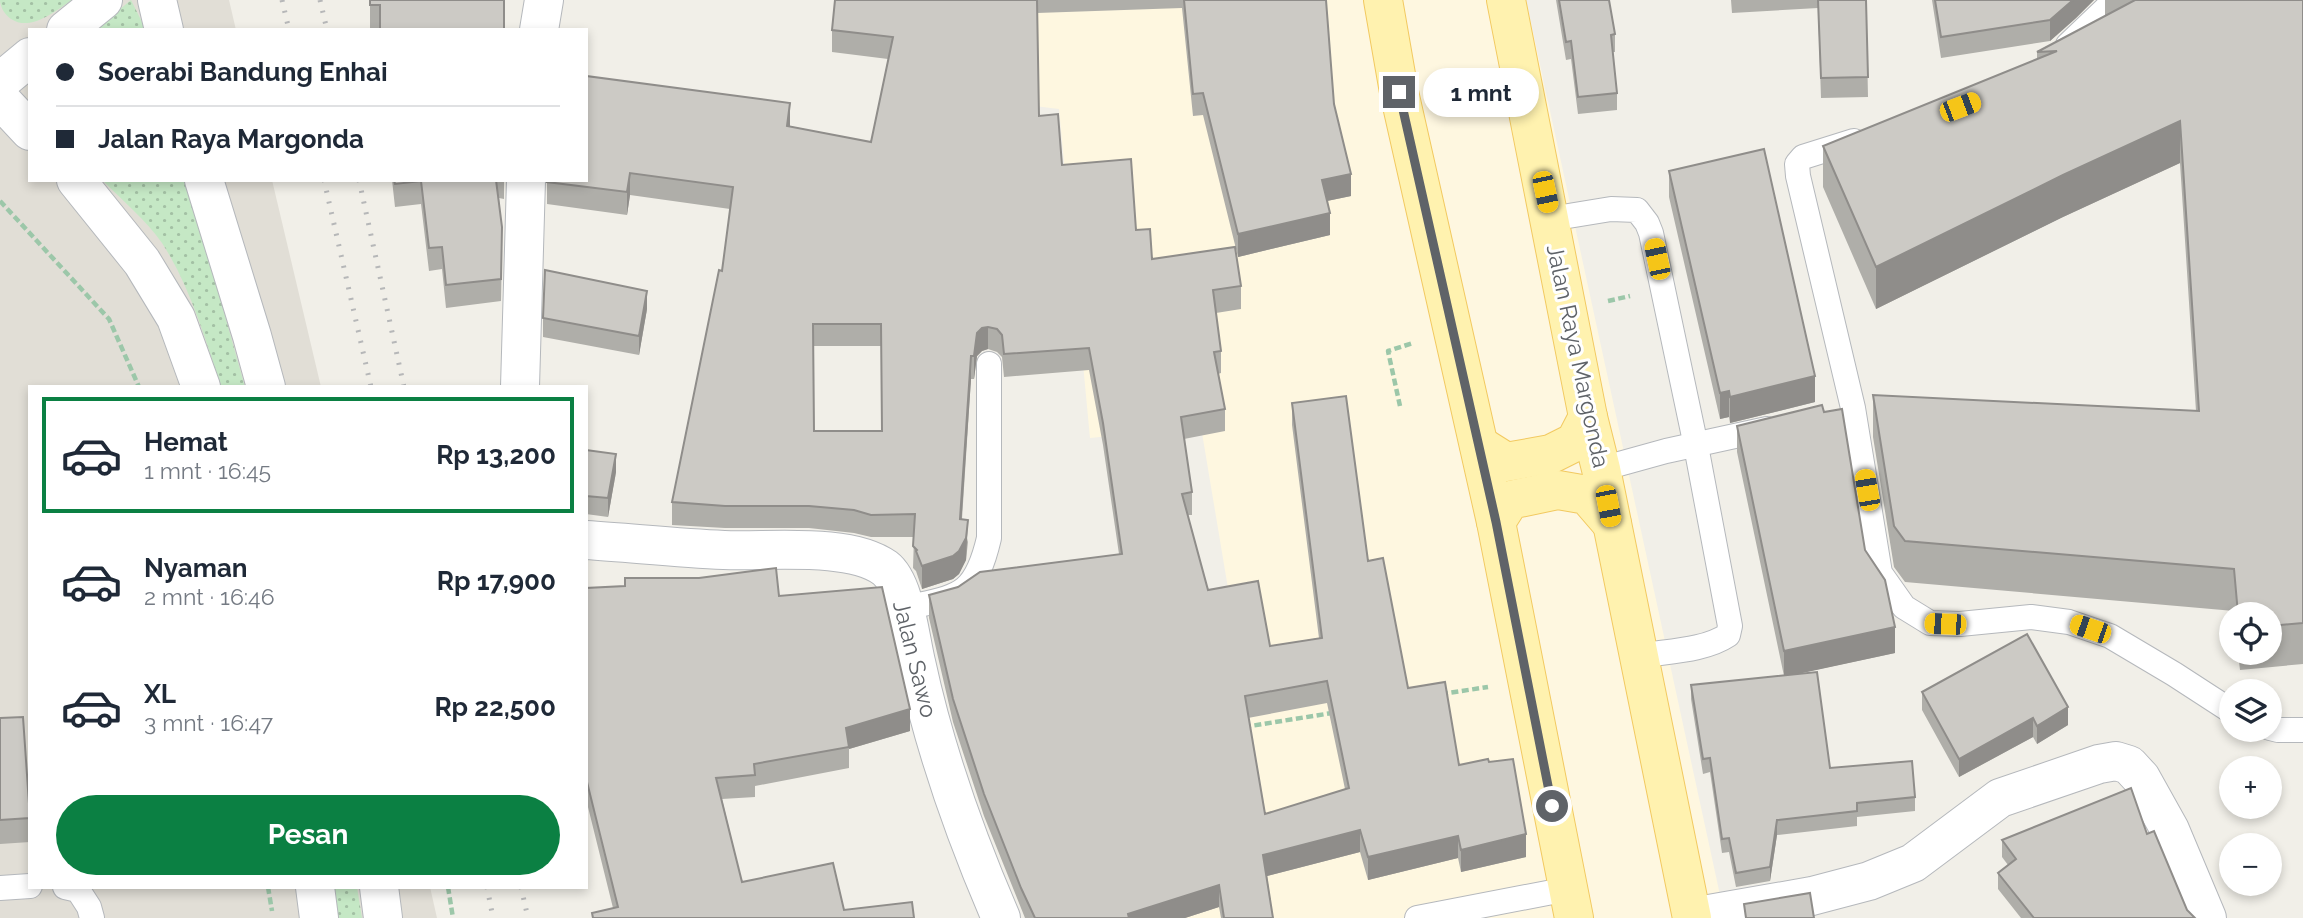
<!DOCTYPE html>
<html lang="id">
<head>
<meta charset="utf-8">
<style>
	:root { --surface:#fff; --page:#f2f2f3; --text:#1f2937; --muted:#747a83; --line:#e0e1e3; --accent:#0b8043 }
	body { margin:0; font-family:Raleway,sans-serif; background:var(--page); color:var(--text); height:100vh; display:flex; flex-direction:column; font-size:26px; white-space:nowrap }
	* { box-sizing:border-box; margin:0 }
	p { font-size:23px; color:var(--muted) }
	.icon { flex:none; width:38px; height:38px; fill:none; stroke:currentColor; stroke-width:2; stroke-linecap:round; stroke-linejoin:round }
	.map { position:relative; flex:1; overflow:hidden }
	.details { position:absolute; left:28px; top:385px; width:560px; height:504px; display:flex; flex-direction:column; background:var(--surface); border-radius:0px; box-shadow:0 4px 10px #0003 }
	.details>* { flex:none }
	.guide { position:absolute; left:28px; top:28px; width:560px; height:154px; border-radius:0px; box-shadow:0 4px 10px #0003; display:grid; align-content:center; height:154px; padding:0 28px; background:var(--surface) }
	.tools { position:absolute; left:2219px; top:602px; display:grid; gap:14px }
	.tools a { display:grid; place-items:center; width:63px; height:63px; border-radius:50%; background:var(--surface); box-shadow:0 4px 10px #0003; font-size:35px }
	.end { position:absolute; width:32px; height:32px; margin:-16px; border:9px solid #5f6368; background:#fff; box-shadow:0 0 0 4px #fff }
	.from { border-radius:50% }
	.bubble { position:absolute; height:49px; border-radius:24px; background:var(--surface); box-shadow:0 4px 10px #0003; font-size:23px; font-weight:700; line-height:49px; text-align:center }
	.car { position:absolute; width:21px; height:42px; margin:-21px -10px; border-radius:9px; box-shadow:0 0 5px 2px #0007; background:linear-gradient(#f5c518 24%,#345 0 40%,#f5c518 0 76%,#345 0 86%,#f5c518 0) }
	.guide b { display:flex; align-items:center; gap:24px; height:66px; font-size:26px }
	.guide b+b { border-top:2px solid var(--line) }
	.guide i { width:18px; height:18px; background:var(--text) }
	ul { padding:12px 0 0; list-style:none }
	li { display:flex; align-items:center; gap:21px; height:116px; margin:0 14px 10px; padding:0 14px; border:4px solid transparent; border-radius:0px }
	li div { flex:1 }
	li b { display:block; font-size:26px }
	li em { font-style:normal; font-weight:700 }
	li.active { border-color:var(--accent) }
	li>.icon { width:63px; height:63px; stroke-width:1.5 }
	.button { display:flex; gap:14px; margin-top:auto; padding:14px 28px }
	.button a { flex:1; height:80px; border-radius:42px; background:var(--accent); color:#fff; font-size:28px; font-weight:700; line-height:80px; text-align:center }
	.map>svg:first-child { display:block }
	.commercial { fill:#fef7e0 }
	.education { fill:#e1ded6 }
	.grass { fill:url(#grass-dots) }
	.lines { fill:none; stroke-linecap:round; stroke-linejoin:round }
	.lane-casing { stroke:#b5b8bc; stroke-width:26 }
	.street-casing { stroke:#b5b8bc; stroke-width:40 }
	.primary-casing { stroke:#f2c960; stroke-width:40 }
	.path { stroke:#9cc7a9; stroke-width:4.5; stroke-dasharray:7 3.5; stroke-linecap:butt }
	.lane { stroke:#fff; stroke-width:24 }
	.street { stroke:#fff; stroke-width:38 }
	.primary { stroke:#fff2af; stroke-width:38 }
	.rail { stroke:#b6b7b8; stroke-width:5; stroke-dasharray:2 9; stroke-linecap:butt }
	.wall { fill:#afaea9; fill-rule:evenodd }
	.shaded-wall { fill:#8f8d8a }
	.building { fill:#cccac5; stroke:#8f8d8a; stroke-width:2; fill-rule:evenodd }
	.route { stroke:#5f6368; stroke-width:9 }
	.labels { text-anchor:middle; stroke-width:6; stroke-linejoin:round; paint-order:stroke }
	.street-label { font-size:23px; fill:#5f6368; stroke:#fff }
</style>
</head>
<body>
<div class="map">
<svg width="2303" height="918" viewBox="0 0 2303 918">
	<defs>
		<pattern id="grass-dots" width="8" height="8" patternUnits="userSpaceOnUse" patternTransform="scale(1.75)"><rect width="8" height="8" fill="#c5e8c5"/><path d="M2 2h.1M6 6h.1" fill="none" stroke="#a3c0a4" stroke-width="1.8" stroke-linecap="round"/></pattern>
	</defs>
	<rect width="100%" height="100%" fill="#f1efe8"/>
	<!-- commercial -->
	<path class="commercial" d="M964 0H1526L1725 918H1034L1272 851 1201 427 1090 438 1059 109 954 96Z"/>
	<!-- education -->
	<path class="education" d="M0 0H229L236 30H30V180H272L321 387H30V887H430L437 918H0Z"/>
	<!-- grass -->
	<g class="grass">
		<path d="M0 0H72C55 11 31 32 11 19 5 15 0 7 0 0Z"/>
		<path d="M131 0 146 30H95Z"/>
		<path d="M102 180H187L245 387H221C205 338 190 286 162 243 146 220 122 200 102 180Z"/>
		<path d="M333 887H357L362 918H338Z"/>
	</g>
	<g class="lines">
		<defs>
			<g id="lane">
				<path d="M2068 45 2115 0"/>
				<path d="M1854 141 1803 157 1797 164 1798 176 1853 408 1880 573 1904 607 1930 623 1960 624 2031 617 2069 622 2110 636 2174 674 2231 711"/>
				<path d="M1550 219 1611 209 1637 210 1647 223 1651 233 1696 446 1730 626 1728 635C1704 651 1667 651 1639 656"/>
				<path d="M1601 469 1666 451 1767 429"/>
				<path d="M905 608C958 596 975 598 989 538V364"/>
				<path d="M2270 728 2278 730H2303"/>
				<path d="M65 887 78 890 89 907 92 918"/>
				<path d="M0 888 30 886"/>
				<path d="M1417 918 1568 889"/>
			</g>
			<g id="street">
				<path d="M157 0 164 30"/>
				<path d="M66 30 103 0"/>
				<path d="M539 30 544 0"/>
				<path d="M0 82 30 57"/>
				<path d="M0 99 30 131"/>
				<path d="M76 180 142 262 176 318 201 387"/>
				<path d="M204 180 252 336 266 387"/>
				<path d="M520 387 526 180"/>
				<path d="M586 540C632 543 678 548 724 550 768 552 849 542 885 568 905 583 910 638 916 662 935 751 965 835 1001 918"/>
				<path d="M315 887 319 918"/>
				<path d="M379 887 383 918"/>
				<path d="M1692 917 1812 896 1869 881 1913 863 2000 798 2099 764 2116 761 2129 765 2141 778 2170 830 2207 918"/>
			</g>
			<g id="primary">
				<path d="M1383 0 1399 92 1496 522 1574 918"/>
				<path d="M1506 0 1588 417 1601 469 1692 918"/>
				<path d="M1479 445 1506 462 1551 454 1575 442 1588 417"/>
				<path d="M1496 522 1510 500 1558 490 1587 495 1612 524"/>
			</g>
		</defs>
		<!-- lane casing -->
		<use href="#lane" class="lane-casing"/>
		<!-- street casing -->
		<use href="#street" class="street-casing"/>
		<!-- primary casing -->
		<use href="#primary" class="primary-casing"/>
		<!-- path -->
		<g class="path">
			<path d="M0 201 109 319 139 387"/>
			<path d="M1608 301 1630 296"/>
			<path d="M1400 406 1388 351 1413 343"/>
			<path d="M1441 694 1488 687"/>
			<path d="M1244 727 1332 713"/>
			<path d="M268 887 272 911"/>
			<path d="M448 887 453 918"/>
		</g>
		<!-- lane -->
		<use href="#lane" class="lane"/>
		<!-- street -->
		<use href="#street" class="street"/>
		<!-- primary -->
		<use href="#primary" class="primary"/>
		<!-- rail -->
		<g class="rail">
			<path d="M282 0 289 30"/>
			<path d="M320 0 327 30"/>
			<path d="M324 180 371 387"/>
			<path d="M359 180 404 387"/>
			<path d="M487 887 493 918"/>
			<path d="M521 887 528 918"/>
		</g>
	</g>
	<!-- wall -->
	<g class="wall">
		<path d="M370 0H504L380 28H370Z"/>
		<path d="M835 0H1326L1334 104 1351 196 1327 201 1330 235 1238 257 1203 115 1193 116 1182 8 1037 13 1039 116 1062 165 1136 230 1152 259 1241 286V309L1216 313 1221 351V373L1218 374 1225 409V431L1184 439 1192 492V515H1188L1208 590 1270 646 1319 638 1292 425V403L1368 561 1408 688 1459 765 1526 857 1461 872 1458 858 1368 880 1360 852 1267 876 1273 918H1221L1219 907 1185 918H1025L984 816 953 722 929 618V595L1119 554 1103 445 1089 370 1004 377 1002 357 997 352 988 349 982 351 977 356 974 379H971L962 519 968 542 966 560 959 574 953 579 922 589 916 571 913 568 914 537H871L854 533 809 528H725L672 525V502L722 271 730 209 630 195 627 215 547 204V180L789 126 871 142 888 59 832 52V30ZM813 346H881L882 431H814ZM1327 703 1345 789 1265 814 1248 718Z"/>
		<path d="M1556 0H1609L1615 34V52H1613L1617 93V110L1578 114 1571 59 1566 60Z"/>
		<path d="M1731 0H1866L1868 97 1821 98 1818 8 1732 13Z"/>
		<path d="M1932 0H2094L2076 18 2050 41 1941 58Z"/>
		<path d="M2105 0H2303V664L2240 670 2238 653H2270V614H2234V611L1905 582 1894 567 1873 437V395L2196 411 2180 163 2063 217 1876 309 1823 187V146L2037 59V52L2105 16Z"/>
		<path d="M1669 171 1815 402 1730 423 1729 417 1720 419 1669 197Z"/>
		<path d="M392 180H504V199L499 198 502 250 501 301 446 308 442 269 429 271 421 204 395 207Z"/>
		<path d="M647 309 639 355 543 337V318Z"/>
		<path d="M1737 426 1865 550 1895 653 1796 674 1830 768 1915 797V811L1857 817V826L1777 835 1770 881 1736 887 1729 852 1722 853 1710 772 1703 774 1691 699V685L1784 676 1737 452Z"/>
		<path d="M586 450 616 472 608 517 586 514Z"/>
		<path d="M586 588 779 596 910 731 849 749V768L755 786V797L722 799 742 882 844 910 914 918H592V913L613 908 586 799Z"/>
		<path d="M1922 692 2068 725 2037 744 2033 737 1959 777 1922 710Z"/>
		<path d="M0 718 30 812V842L0 844Z"/>
		<path d="M2147 834 2187 910 2195 918H2021L1998 889V873L2008 865 2002 857V840Z"/>
	</g>
	<!-- shaded-wall -->
	<g class="shaded-wall">
		<path d="M2073 0H2094L2076 18 2050 41V20Z"/>
		<path d="M790 103V126H787Z"/>
		<path d="M2180 121V163L2063 217 1876 309V267L2063 175Z"/>
		<path d="M630 173V195L627 215V192Z"/>
		<path d="M1351 174V196L1322 202V180Z"/>
		<path d="M1330 213V235L1238 257V234Z"/>
		<path d="M647 291V309L639 355V336Z"/>
		<path d="M988 327V349L982 351 977 356 974 379V356L977 333 982 328Z"/>
		<path d="M971 356V379L960 542V519Z"/>
		<path d="M1815 376V402L1730 423V397Z"/>
		<path d="M1729 391V417L1720 419V393Z"/>
		<path d="M616 454V472L608 517V498Z"/>
		<path d="M968 520 966 560 959 574 953 579 922 589V566Z"/>
		<path d="M1895 627V653L1784 677V651Z"/>
		<path d="M2068 707V725L2037 744V726Z"/>
		<path d="M910 709V731L849 749 846 728Z"/>
		<path d="M2033 718V737L1959 777V759Z"/>
		<path d="M1777 820V835L1770 881V867Z"/>
		<path d="M1360 830V852L1263 877V855Z"/>
		<path d="M1526 834V857L1461 872V850Z"/>
		<path d="M1458 836V858L1368 880V857Z"/>
		<path d="M1219 885V907L1185 918H1128V914Z"/>
	</g>
	<!-- building -->
	<g class="building">
		<path d="M370 0H504V30H380V5H370Z"/>
		<path d="M835 0H1037L1039 116 1058 114 1062 165 1131 159 1136 230 1150 229 1152 259 1235 247 1241 286 1213 290 1221 351 1214 352 1225 409 1181 417 1192 492 1182 494 1208 590 1258 581 1270 646 1322 638 1292 403 1346 396 1368 561 1383 558 1408 688 1445 682 1459 765 1488 759 1489 762 1513 759 1526 834 1461 850 1458 836 1368 857 1360 830 1263 855 1273 918H1224L1219 885 1128 914 1129 918H1035L1021 888 984 794 953 699 929 595 958 587 980 572 1122 554 1103 423 1089 348 1004 354 1002 335 997 329 988 327 982 328 977 333 974 356H971L960 519 968 520 966 538 959 551 953 556 922 566 916 551 917 550 913 546 915 514 871 515 854 510 809 506H725L672 502 719 270 722 271 733 187 630 173 627 192 547 182V180H586V76L790 103 787 126 871 142 893 37 832 30ZM813 324H881L882 431H814ZM1327 681 1349 788 1265 814 1245 696Z"/>
		<path d="M1184 0H1326L1334 104 1351 174 1322 180 1330 213 1238 234 1203 93 1193 94Z"/>
		<path d="M1559 0H1609L1615 34 1611 35 1617 93 1578 97 1571 41 1566 42Z"/>
		<path d="M1818 0H1866L1868 77 1821 78Z"/>
		<path d="M1935 0H2073L2050 20 1941 37Z"/>
		<path d="M2135 0H2303V623L2270 626V614H2238L2234 569 1905 541 1894 526 1873 395 2199 411 2180 121 2063 175 1876 267 1823 146 2057 51 2037 52Z"/>
		<path d="M1764 149 1815 376 1730 397 1729 391 1720 393 1669 171Z"/>
		<path d="M394 180H496L502 227 501 279 446 285 442 247 429 248 421 181 395 184Z"/>
		<path d="M545 270 647 291 639 336 543 318Z"/>
		<path d="M1822 405 1824 412 1842 409 1865 550 1885 580 1895 627 1784 651 1737 426Z"/>
		<path d="M586 450 616 454 608 498 586 496Z"/>
		<path d="M776 568 779 596 882 587 910 709 846 728 849 747 754 764 755 775 716 778 742 882 833 863 844 910 912 902 914 918H593L592 913 618 907 586 778V588L625 586V578H699Z"/>
		<path d="M2027 634 2068 707 2037 726 2033 718 1959 759 1922 692Z"/>
		<path d="M1817 672 1830 768 1912 761 1915 797 1857 803V811L1777 820 1770 867 1736 873 1729 838 1722 839 1710 758 1703 759 1691 685Z"/>
		<path d="M23 717 30 818 0 820V718Z"/>
		<path d="M2131 788 2147 834 2154 831 2187 910 2195 918H2034L1998 873 2016 859 2002 840Z"/>
		<path d="M1810 893 1814 918H1746L1744 904Z"/>
	</g>
	<g class="lines">
		<!-- route -->
		<path class="route" d="M1399 92 1496 522 1552 806"/>
	</g>
	<g class="labels">
		<!-- street labels -->
		<g class="street-label">
			<text transform="translate(1578 356) rotate(78)" y="8">Jalan Raya Margonda</text>
			<text transform="translate(915 659) rotate(76)" y="8">Jalan Sawo</text>
		</g>
	</g>
</svg>
<div class="tools">
<a><svg class="icon" aria-label="locate" viewBox="0 0 24 24"><circle cx="12" cy="12" r="6"/><path d="M12 2v4M12 18v4M2 12h4M18 12h4"/></svg></a>
<a><svg class="icon" aria-label="layers" viewBox="0 0 24 24"><path d="M12 4l9 5-9 5-9-5zM3 14l9 5 9-5"/></svg></a>
<a>+</a>
<a>−</a>
</div>
<i class="end from" style="left:1552px;top:806px"></i>
<i class="end" style="left:1399px;top:92px"></i>
<div class="bubble" style="left:1423px;top:68px;width:116px">1 mnt</div>
<i class="car" style="left:1960px;top:107px;rotate:69deg"></i>
<i class="car" style="left:1545px;top:192px;rotate:168deg"></i>
<i class="car" style="left:1657px;top:259px;rotate:348deg"></i>
<i class="car" style="left:1867px;top:490px;rotate:350deg"></i>
<i class="car" style="left:1608px;top:506px;rotate:169deg"></i>
<i class="car" style="left:1945px;top:624px;rotate:272deg"></i>
<i class="car" style="left:2090px;top:629px;rotate:289deg"></i>
<div class="guide">
<b><i class="from"></i>Soerabi Bandung Enhai</b>
<b><i></i>Jalan Raya Margonda</b>
</div>
<section class="details">
<ul>
<li class="active"><svg class="icon" aria-label="car" viewBox="0 0 24 24"><path d="M5 17H2v-5l4-1 3-4h7l3 4 3 1v5h-3M9 17h6M6 11h13"/><circle cx="7" cy="17" r="2"/><circle cx="17" cy="17" r="2"/></svg><div><b>Hemat</b><p>1 mnt · 16:45</p></div><em>Rp 13,200</em></li>
<li><svg class="icon" aria-label="car" viewBox="0 0 24 24"><path d="M5 17H2v-5l4-1 3-4h7l3 4 3 1v5h-3M9 17h6M6 11h13"/><circle cx="7" cy="17" r="2"/><circle cx="17" cy="17" r="2"/></svg><div><b>Nyaman</b><p>2 mnt · 16:46</p></div><em>Rp 17,900</em></li>
<li><svg class="icon" aria-label="car" viewBox="0 0 24 24"><path d="M5 17H2v-5l4-1 3-4h7l3 4 3 1v5h-3M9 17h6M6 11h13"/><circle cx="7" cy="17" r="2"/><circle cx="17" cy="17" r="2"/></svg><div><b>XL</b><p>3 mnt · 16:47</p></div><em>Rp 22,500</em></li>
</ul>
<div class="button"><a>Pesan</a></div>
</section>
</div>
</body>
</html>
